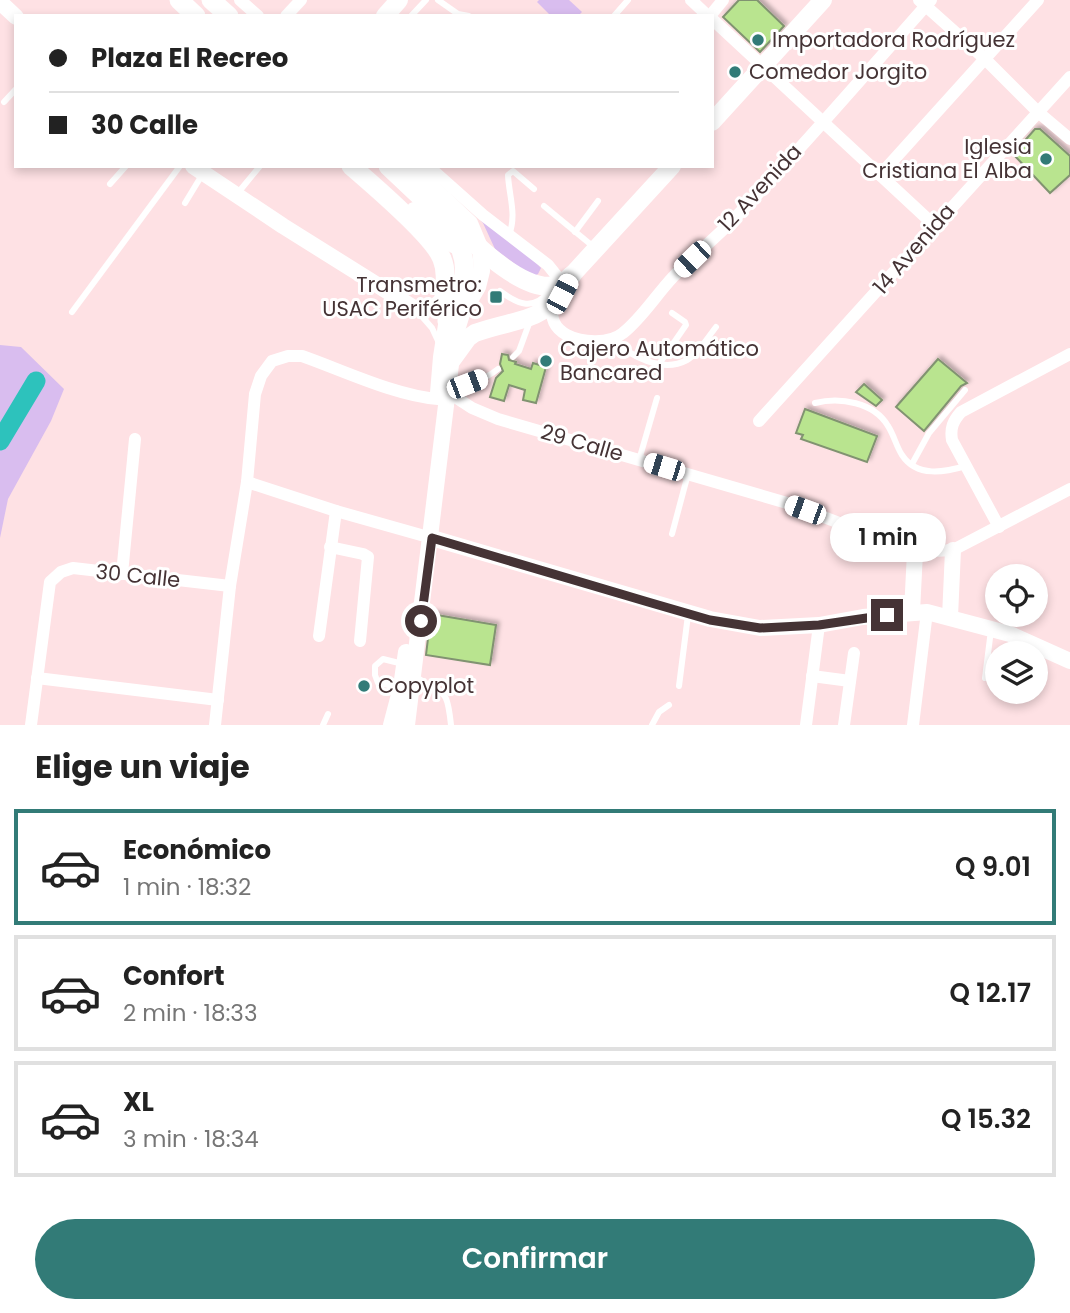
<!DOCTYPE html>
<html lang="es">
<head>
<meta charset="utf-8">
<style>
	:root { --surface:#fff; --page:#f6f6f6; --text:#222; --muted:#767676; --line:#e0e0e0; --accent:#327b77 }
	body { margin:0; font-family:Poppins,sans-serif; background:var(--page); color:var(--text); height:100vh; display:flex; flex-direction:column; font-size:26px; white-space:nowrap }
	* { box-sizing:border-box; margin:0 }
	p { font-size:23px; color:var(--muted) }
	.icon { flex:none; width:38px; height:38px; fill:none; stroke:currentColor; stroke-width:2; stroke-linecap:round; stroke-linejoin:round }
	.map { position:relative; height:725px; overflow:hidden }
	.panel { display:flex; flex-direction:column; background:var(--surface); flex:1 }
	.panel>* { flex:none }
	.guide { position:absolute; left:14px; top:14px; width:700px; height:154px; border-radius:0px; box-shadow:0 4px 10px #0003; display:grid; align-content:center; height:154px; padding:0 35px; background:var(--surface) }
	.tools { position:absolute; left:985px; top:564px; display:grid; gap:14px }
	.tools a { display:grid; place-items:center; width:63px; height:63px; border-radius:50%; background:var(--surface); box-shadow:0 4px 10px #0003; font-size:35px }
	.end { position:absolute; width:32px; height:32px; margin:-16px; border:9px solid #453335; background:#fff; box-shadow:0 0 0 4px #fff }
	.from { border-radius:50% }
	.bubble { position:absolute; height:49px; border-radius:24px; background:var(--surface); box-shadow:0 4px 10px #0003; font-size:23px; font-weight:600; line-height:49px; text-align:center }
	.car { position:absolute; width:21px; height:42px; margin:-21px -10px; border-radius:9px; box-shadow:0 0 5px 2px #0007; background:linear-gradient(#fff 24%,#345 0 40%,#fff 0 76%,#345 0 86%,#fff 0) }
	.guide b { display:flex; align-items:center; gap:24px; height:66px; font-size:26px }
	.guide b+b { border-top:2px solid var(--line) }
	.guide i { width:18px; height:18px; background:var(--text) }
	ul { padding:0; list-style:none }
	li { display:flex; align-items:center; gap:21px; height:116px; margin:0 14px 10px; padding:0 21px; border:4px solid var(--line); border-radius:0px }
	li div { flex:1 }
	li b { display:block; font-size:26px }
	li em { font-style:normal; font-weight:600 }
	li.selected { border-color:var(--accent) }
	li>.icon { width:63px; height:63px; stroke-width:1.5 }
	h2 { padding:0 35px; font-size:32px; line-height:84px }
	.primary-button { display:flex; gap:14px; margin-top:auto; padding:14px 35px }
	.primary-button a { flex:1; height:80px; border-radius:42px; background:var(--accent); color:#fff; font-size:28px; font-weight:600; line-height:80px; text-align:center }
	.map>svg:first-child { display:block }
	.green { fill:#d9bdef }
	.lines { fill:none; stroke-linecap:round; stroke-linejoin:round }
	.river { stroke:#2dc2bc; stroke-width:19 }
	.building { fill:#b9e48f; stroke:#819371; stroke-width:2; filter:url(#shadow) }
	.service { stroke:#fff; stroke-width:6 }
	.minor { stroke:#fff; stroke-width:12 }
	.tertiary { stroke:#fff; stroke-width:16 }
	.secondary { stroke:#fff; stroke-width:18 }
	.primary { stroke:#fff; stroke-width:19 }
	.route { stroke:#453335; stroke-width:9 }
	.poi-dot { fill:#327b77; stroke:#fff; stroke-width:2.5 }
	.labels { text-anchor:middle; stroke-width:6; stroke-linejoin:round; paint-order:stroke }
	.poi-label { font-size:21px; fill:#453335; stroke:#fff; text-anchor:start }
	.street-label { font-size:21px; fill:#453335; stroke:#fff }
</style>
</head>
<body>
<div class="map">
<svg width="1070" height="725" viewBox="0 0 1070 725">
	<defs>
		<filter id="shadow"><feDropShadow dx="3" dy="-3" stdDeviation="2" flood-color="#0004"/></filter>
	</defs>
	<rect width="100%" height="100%" fill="#fee1e4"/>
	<!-- green -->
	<g class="green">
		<path d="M539 0H569L582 12 578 16H551L537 2Z"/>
		<path d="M473 212 529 255 541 268 538 274 532 277 495 249 483 223Z"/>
		<path d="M0 345 21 347 64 389 51 421 8 499 0 538Z"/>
	</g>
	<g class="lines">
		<!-- river -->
		<path class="river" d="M0 441 36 381"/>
	</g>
	<!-- building -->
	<g class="building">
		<path d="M739 0H757L784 26 760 52 723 17Z"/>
		<path d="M1035 129H1040L1070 156V175L1050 193 1013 154Z"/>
		<path d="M502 354 508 355 509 360 516 362 515 364 531 369 533 363 546 367 536 403 523 400 525 390 509 385 504 401 490 397 496 378 503 371 500 364Z"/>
		<path d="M938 359 967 383 961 386 924 431 896 407Z"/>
		<path d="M864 384 882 400 876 406 856 392Z"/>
		<path d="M805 409 877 436 867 462 801 439 803 435 796 433Z"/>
		<path d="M431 614 496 625 490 665 426 655Z"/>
	</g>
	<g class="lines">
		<!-- service -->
		<g class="service">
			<path d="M438 0 458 14 469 16"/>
			<path d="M411 16 426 0"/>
			<path d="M614 16 628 0"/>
			<path d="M4 102 16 89"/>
			<path d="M110 184 126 166"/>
			<path d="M237 194 260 166"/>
			<path d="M185 203 202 175"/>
			<path d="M544 206 595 248"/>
			<path d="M575 232 598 201"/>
			<path d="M509 235C517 215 509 196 508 175L513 171 534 189"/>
			<path d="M500 291C519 305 533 311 550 291"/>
			<path d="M72 312 180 166"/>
			<path d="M418 312 432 328 439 343"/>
			<path d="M611 340C631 355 661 374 687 360 698 354 708 337 716 327"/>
			<path d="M513 357 519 351 530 321"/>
			<path d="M659 364 686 325 685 322 672 313"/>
			<path d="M450 384C468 384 483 381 498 369"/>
			<path d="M815 403C840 397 874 402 888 426 894 435 896 446 902 455 917 478 945 472 966 466"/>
			<path d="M639 460 657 398"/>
			<path d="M912 464 929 433 965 390"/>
			<path d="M672 534 688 474"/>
			<path d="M416 677C445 696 447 687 451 725"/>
			<path d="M985 678 991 630"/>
			<path d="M679 686 688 615"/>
			<path d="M399 687 378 683 375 675V666L383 659 403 664"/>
			<path d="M323 725 328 714"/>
			<path d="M652 725 659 712 669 705"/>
		</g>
		<!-- minor -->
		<g class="minor">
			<path d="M240 0 258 16"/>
			<path d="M691 0 708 16"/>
			<path d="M919 0 984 58 1038 112 1070 139"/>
			<path d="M286 16 301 0"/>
			<path d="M710 16 723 0"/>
			<path d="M712 19 934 225"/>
			<path d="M428 166 483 215 548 265 556 275 554 286"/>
			<path d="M880 175 1038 0"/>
			<path d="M552 304C551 319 554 328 567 335 582 343 610 344 623 333 642 318 656 295 673 277 691 258 712 241 731 222 800 151 865 74 931 0"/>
			<path d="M449 393 472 408 498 419 787 503 915 552 953 550 1070 489"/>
			<path d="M759 421 1070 77"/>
			<path d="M247 482 336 511 421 535"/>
			<path d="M999 527 952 440C950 428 953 421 961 412L1070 354"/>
			<path d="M330 547 363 554 368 557 360 641"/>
			<path d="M122 574 135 439"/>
			<path d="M319 636 336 511"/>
			<path d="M812 676 850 681"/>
			<path d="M37 678 218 700"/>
			<path d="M31 725 50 582 61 572 73 568 230 586"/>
			<path d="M215 725 230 586 247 482 255 394 261 376 272 361 288 356H302C342 370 396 396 438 399"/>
			<path d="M806 725 819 625"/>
			<path d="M844 725 854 653"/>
			<path d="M913 725 927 612"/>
		</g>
		<!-- tertiary -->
		<g class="tertiary">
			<path d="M0 2 16 17"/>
			<path d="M193 166 283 226 414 308C435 311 441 304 450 286"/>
			<path d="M414 210C429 219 444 230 453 245"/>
			<path d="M438 393 441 357 446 325"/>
			<path d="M432 538 710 619 760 628 819 625 863 617 927 612 1010 634 1070 661"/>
			<path d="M912 612 915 552"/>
			<path d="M950 617 953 550"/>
			<path d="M391 725 401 687 406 652"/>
			<path d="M407 725 454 340 462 314 478 287 482 271 480 247 470 223 410 166"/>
		</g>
		<!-- secondary -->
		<g class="secondary">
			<path d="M385 16 399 0"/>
			<path d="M712 122 823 0"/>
			<path d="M452 360 468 338 475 333C522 316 545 326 572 275L672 166"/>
		</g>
		<!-- primary -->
		<g class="primary">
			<path d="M179 0 196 16"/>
			<path d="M211 0 229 16"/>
			<path d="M351 166C372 184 434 237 442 259 447 271 445 285 444 297"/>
			<path d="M388 166 441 216 450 220C473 242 520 291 554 286 561 285 567 280 572 275"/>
			<path d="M447 321C466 289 474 259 448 229"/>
		</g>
	</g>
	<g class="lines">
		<!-- route -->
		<path class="route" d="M421 621 432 538 648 602 710 620 760 628 819 625 887 615"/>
	</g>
	<!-- markers -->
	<g class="poi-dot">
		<circle cx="758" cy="40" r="7"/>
		<circle cx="735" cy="72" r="7"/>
		<circle cx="1046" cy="159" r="7"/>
		<rect x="489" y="290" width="14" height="14" rx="3.5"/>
		<circle cx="546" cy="361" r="7"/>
		<circle cx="364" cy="686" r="7"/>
	</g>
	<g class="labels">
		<!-- poi labels -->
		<g class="poi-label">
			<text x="772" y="47">Importadora Rodríguez</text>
			<text x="749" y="79">Comedor Jorgito</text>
			<text x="1032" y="154" text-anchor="end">Iglesia<tspan x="1032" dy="24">Cristiana El Alba</tspan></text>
			<text x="482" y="292" text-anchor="end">Transmetro:<tspan x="482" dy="24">USAC Periférico</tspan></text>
			<text x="560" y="356">Cajero Automático<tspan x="560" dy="24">Bancared</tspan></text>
			<text x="378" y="693">Copyplot</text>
		</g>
		<!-- street labels -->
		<g class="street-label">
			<text transform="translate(760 188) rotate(-47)" y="7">12 Avenida</text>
			<text transform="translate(914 249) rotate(-49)" y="7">14 Avenida</text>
			<text transform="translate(582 443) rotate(16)" y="7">29 Calle</text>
			<text transform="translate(138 576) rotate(6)" y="7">30 Calle</text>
		</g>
	</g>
</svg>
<div class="tools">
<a><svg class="icon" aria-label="locate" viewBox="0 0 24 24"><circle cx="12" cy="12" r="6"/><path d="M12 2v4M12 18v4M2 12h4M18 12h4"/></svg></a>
<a><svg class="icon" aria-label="layers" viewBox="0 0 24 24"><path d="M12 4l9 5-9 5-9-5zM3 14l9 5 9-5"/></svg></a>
</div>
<i class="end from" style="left:421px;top:621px"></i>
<i class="end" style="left:887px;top:615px"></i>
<div class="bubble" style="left:830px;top:513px;width:116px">1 min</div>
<i class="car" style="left:692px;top:259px;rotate:226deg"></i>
<i class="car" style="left:562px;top:294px;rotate:28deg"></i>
<i class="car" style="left:467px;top:384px;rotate:69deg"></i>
<i class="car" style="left:664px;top:467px;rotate:287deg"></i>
<i class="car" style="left:805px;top:510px;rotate:290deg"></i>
<div class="guide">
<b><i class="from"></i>Plaza El Recreo</b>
<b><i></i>30 Calle</b>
</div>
</div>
<section class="panel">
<h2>Elige un viaje</h2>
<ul>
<li class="selected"><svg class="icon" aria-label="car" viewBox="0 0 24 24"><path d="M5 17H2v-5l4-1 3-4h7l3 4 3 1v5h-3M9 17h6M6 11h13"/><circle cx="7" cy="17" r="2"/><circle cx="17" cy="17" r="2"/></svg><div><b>Económico</b><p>1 min · 18:32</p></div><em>Q 9.01</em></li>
<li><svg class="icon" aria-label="car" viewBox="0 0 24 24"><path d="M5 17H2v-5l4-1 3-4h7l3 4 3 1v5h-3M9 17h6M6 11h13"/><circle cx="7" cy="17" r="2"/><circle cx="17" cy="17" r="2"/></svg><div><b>Confort</b><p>2 min · 18:33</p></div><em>Q 12.17</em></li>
<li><svg class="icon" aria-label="car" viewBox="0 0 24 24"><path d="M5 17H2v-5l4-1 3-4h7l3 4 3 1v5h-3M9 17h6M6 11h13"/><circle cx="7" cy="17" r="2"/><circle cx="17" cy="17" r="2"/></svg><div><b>XL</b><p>3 min · 18:34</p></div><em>Q 15.32</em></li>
</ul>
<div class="primary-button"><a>Confirmar</a></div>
</section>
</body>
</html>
